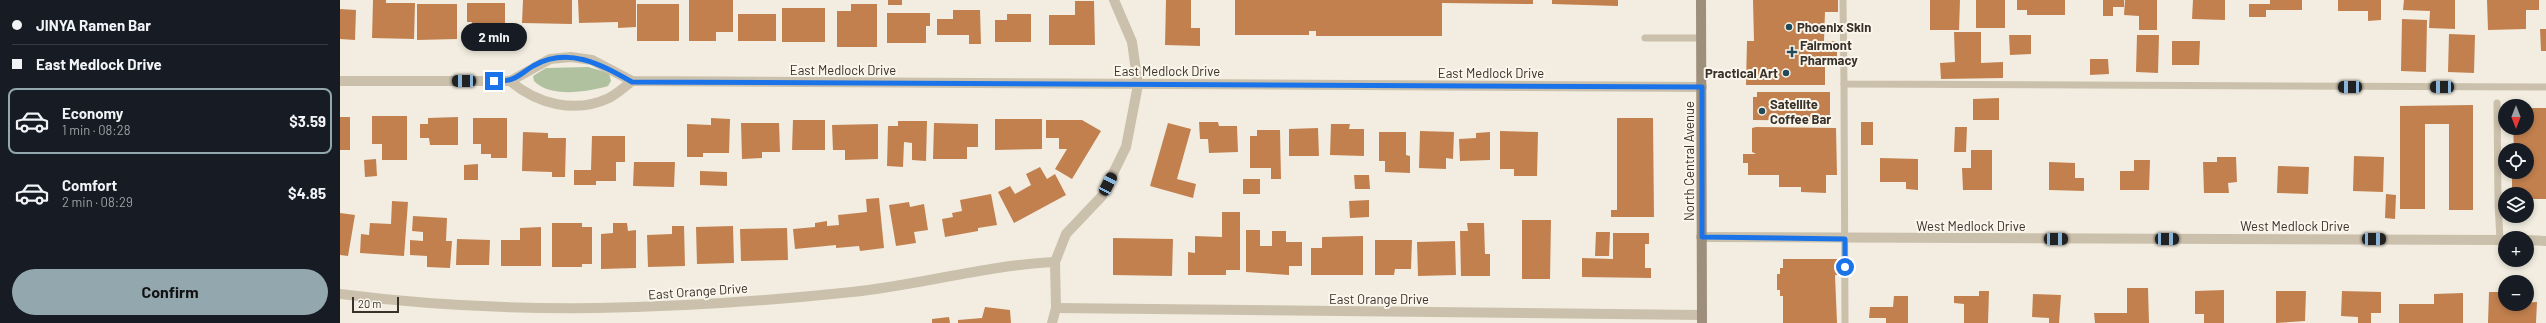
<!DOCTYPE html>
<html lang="en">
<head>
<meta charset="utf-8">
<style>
	:root { --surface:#171b24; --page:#20242c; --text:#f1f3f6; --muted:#9ea1a6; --line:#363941; --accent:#93a7af }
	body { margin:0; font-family:Barlow,sans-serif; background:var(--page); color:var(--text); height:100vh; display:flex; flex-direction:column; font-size:15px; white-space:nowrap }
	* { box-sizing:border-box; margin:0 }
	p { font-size:13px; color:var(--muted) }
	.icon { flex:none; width:22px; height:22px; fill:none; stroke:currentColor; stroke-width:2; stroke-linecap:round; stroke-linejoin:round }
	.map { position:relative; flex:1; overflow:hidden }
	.details { display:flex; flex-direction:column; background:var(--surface); width:340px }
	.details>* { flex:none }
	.hud { display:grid; align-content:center; height:88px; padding:0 12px; background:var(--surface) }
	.needle { width:26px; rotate:180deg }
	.fabs { position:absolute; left:2158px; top:99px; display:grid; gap:8px }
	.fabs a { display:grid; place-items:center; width:36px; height:36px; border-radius:50%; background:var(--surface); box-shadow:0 2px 6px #0003; font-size:20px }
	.scale { position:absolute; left:12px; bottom:10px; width:47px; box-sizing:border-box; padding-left:4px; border:2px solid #39322b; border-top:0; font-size:11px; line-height:14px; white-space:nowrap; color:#39322b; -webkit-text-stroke:3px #faf6ec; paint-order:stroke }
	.end { position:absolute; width:18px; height:18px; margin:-9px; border:5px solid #1a73e8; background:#fff; box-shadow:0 0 0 2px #fff }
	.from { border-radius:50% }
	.bubble { position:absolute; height:28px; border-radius:14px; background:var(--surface); box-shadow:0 2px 6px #0003; font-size:13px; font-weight:700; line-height:28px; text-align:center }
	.car { position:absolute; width:12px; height:24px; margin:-12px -6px; border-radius:5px; box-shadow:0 0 3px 1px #0007; background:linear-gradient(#222 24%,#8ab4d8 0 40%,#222 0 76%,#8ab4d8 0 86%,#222 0) }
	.hud b { display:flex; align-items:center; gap:14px; height:38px; font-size:15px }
	.hud b+b { border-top:1px solid var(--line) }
	.hud i { width:10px; height:10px; background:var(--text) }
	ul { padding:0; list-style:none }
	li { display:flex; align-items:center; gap:12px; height:66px; margin:0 8px 6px; padding:0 4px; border:2px solid transparent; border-radius:8px }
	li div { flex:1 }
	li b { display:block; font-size:15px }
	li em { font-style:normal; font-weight:700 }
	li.selected { border-color:var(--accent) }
	li>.icon { width:36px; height:36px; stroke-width:1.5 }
	.button { display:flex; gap:8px; margin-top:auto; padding:8px 12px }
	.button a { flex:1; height:46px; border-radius:24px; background:var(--accent); color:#111; font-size:16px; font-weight:700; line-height:46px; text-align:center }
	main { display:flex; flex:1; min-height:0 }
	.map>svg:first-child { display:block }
	.green { fill:#b0c1a0 }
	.building { fill:#c2804e }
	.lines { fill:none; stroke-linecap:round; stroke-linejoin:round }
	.service { stroke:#cbc0ac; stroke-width:7 }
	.minor { stroke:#cbc0ac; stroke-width:10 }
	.secondary { stroke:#9e8f7d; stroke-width:10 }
	.route { stroke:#1a73e8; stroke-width:5 }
	.poi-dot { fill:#214b59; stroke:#faf6ec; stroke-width:1.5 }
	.labels { text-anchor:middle; stroke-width:4; stroke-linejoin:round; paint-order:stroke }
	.poi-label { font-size:13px; font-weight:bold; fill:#39322b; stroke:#faf6ec; text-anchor:start }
	.street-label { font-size:13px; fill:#39322b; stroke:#faf6ec }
</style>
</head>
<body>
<main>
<section class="details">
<div class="hud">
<b><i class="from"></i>JINYA Ramen Bar</b>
<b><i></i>East Medlock Drive</b>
</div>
<ul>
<li class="selected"><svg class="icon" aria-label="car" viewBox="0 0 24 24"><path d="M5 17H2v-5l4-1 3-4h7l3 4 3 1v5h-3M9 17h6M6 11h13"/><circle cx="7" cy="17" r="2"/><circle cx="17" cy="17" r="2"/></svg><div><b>Economy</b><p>1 min · 08:28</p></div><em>$3.59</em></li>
<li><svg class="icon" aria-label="car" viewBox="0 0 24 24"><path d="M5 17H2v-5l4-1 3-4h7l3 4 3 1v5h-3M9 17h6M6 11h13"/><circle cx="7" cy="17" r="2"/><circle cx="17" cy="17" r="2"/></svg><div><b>Comfort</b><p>2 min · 08:29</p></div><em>$4.85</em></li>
</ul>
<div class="button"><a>Confirm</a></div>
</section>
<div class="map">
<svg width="2206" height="323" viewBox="0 0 2206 323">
	<rect width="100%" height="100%" fill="#f2ede0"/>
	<!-- green -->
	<path class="green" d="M248 67 269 73 271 81 268 86C247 92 210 98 194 81L193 76 206 68Z"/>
	<!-- building -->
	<g class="building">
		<path d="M33 0H46V3H75L74 39 32 38Z"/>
		<path d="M183 0H232V24L182 23Z"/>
		<path d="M238 0H296V27L278 28V22L239 23Z"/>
		<path d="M349 0H393V32H376V41H349Z"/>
		<rect x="548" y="0" width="14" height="5"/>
		<path d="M826 0H851V28H860V46L825 45Z"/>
		<path d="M895 0H1193V4L1102 3V36H976V31H969V35H895Z"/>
		<path d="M1212 0H1278V6L1212 4Z"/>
		<path d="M1413 0H1498V12H1485L1484 41H1497V62H1485V85H1406L1407 41H1414Z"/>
		<path d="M1590 0H1620L1619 30H1590Z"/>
		<rect x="1636" y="0" width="29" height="28"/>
		<path d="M1677 0H1725V15H1687V10H1677Z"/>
		<path d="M1763 0H1784V7H1773V16H1763Z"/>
		<path d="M1785 0H1817V30H1799V16L1784 15Z"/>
		<path d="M1853 0H1885V20L1852 19Z"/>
		<path d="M1930 0H1962V10H1926V17H1909V4H1930Z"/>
		<path d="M1998 0H2041V20L2028 21V11H1998Z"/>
		<path d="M2064 0H2115V29L2089 28 2090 11 2063 10Z"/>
		<path d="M2147 0H2199V10H2186V29L2148 30Z"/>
		<path d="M735 1H754L755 45H709V15H735Z"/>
		<path d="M127 3H165V36L132 35V22H127Z"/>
		<path d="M77 4H117V39L77 40Z"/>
		<rect x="297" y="4" width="42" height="37"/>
		<path d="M511 4H537V47H497V11H511Z"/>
		<rect x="442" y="8" width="43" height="34"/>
		<path d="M0 9 16 10 15 40 0 39Z"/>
		<path d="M613 10H640L641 44H629V35H597V19H613Z"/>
		<path d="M547 13H590V26H586V43H547Z"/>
		<rect x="398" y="14" width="38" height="27"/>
		<path d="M667 14H691V42H655V20H667Z"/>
		<path d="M2062 19 2087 20 2086 72 2061 71Z"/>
		<path d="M2200 29H2206V51H2201Z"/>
		<path d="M1614 32H1641V63L1663 62V78L1601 79 1600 63 1615 62Z"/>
		<path d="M2109 34 2135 35 2134 73 2108 72Z"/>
		<path d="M1669 35H1691V54L1670 55Z"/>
		<path d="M1797 35H1819L1818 73 1796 72Z"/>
		<path d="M1832 41H1860L1859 65H1832Z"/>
		<path d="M1750 59H1768L1769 74 1750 75Z"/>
		<path d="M1417 92H1490V121L1413 120V97H1417Z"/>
		<path d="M1659 98V120H1633V99Z"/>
		<path d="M2133 105V210H2109V124H2085V209H2060V106Z"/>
		<path d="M2187 108H2206V199H2187V194H2172V172H2187V150H2174L2173 128H2187Z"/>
		<path d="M32 116H67V160H42V144H32Z"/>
		<rect x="0" y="117" width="10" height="33"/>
		<path d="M118 117V145H90L89 138H80V124H88V118Z"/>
		<path d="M133 118H167V158H151V154H141V144H133Z"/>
		<path d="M371 118 390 119 389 153H363V157H347V124L371 125Z"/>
		<path d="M1277 118H1313L1314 217H1271V210H1277Z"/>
		<path d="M655 119H702V149L655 150Z"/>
		<path d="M453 120H485V150H452Z"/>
		<path d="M706 120H742L761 131 732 179 715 169 727 149H719V138H706Z"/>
		<path d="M558 121H587L586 161 572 160V143L564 142 563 167 547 166 548 126H558Z"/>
		<path d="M859 122H878L879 126H897L898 152 869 153 868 139H860Z"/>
		<rect x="1521" y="122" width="12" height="23"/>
		<path d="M401 123H439L440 152H422V158L402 159Z"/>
		<path d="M594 123 638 124V147H627V159H593Z"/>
		<path d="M828 123 851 129 837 179 856 184 853 198 810 186Z"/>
		<path d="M538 124V159L505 160V150H493L492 125Z"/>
		<path d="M991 124H1010L1009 129H1024V156L990 155Z"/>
		<path d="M1416 127 1496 128 1497 175H1486V193L1461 192V187H1439V175H1408V163H1403V154H1416L1412 152V128Z"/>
		<path d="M1615 127H1627L1626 152H1614Z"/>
		<path d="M978 128 979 156H949V129Z"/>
		<path d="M917 130H940L941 179H931V168H910V136H917Z"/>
		<path d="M1080 131 1114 132 1113 159 1106 158V169L1079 168Z"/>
		<path d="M1160 131 1198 132 1197 176H1174V169H1160Z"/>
		<path d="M183 132 208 133V138H226L225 177H212V172L182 171Z"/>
		<path d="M1039 132H1066V155L1070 156V173L1045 172V161H1039Z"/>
		<path d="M1150 132V160L1120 161 1119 139 1136 138V133Z"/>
		<path d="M252 136H285V162H276V181H256V185H234V170H251Z"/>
		<path d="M1631 150H1652V190H1623L1622 168H1631Z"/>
		<path d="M2014 156 2044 157 2043 192 2013 191Z"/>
		<path d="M1877 157H1896L1897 182 1888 183 1889 193H1864L1863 162H1877Z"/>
		<path d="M1540 158 1578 159V190L1566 189V182H1540Z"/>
		<path d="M36 159 37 176 25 177 24 160Z"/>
		<path d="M1794 160H1810L1809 190H1780V171H1794Z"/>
		<path d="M294 162H335L334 187 293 186Z"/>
		<path d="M1709 162 1735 163V178H1744V191L1709 190Z"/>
		<path d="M138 164V180H124V165Z"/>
		<path d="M1938 166 1969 167 1968 194 1937 193Z"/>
		<path d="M700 167 707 179 715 174 726 195 674 223 658 192 670 186 675 194 691 185 686 174Z"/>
		<path d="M360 171 387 172V186L360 185Z"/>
		<path d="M1014 175H1029L1030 189H1015Z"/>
		<rect x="903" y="179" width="17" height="15"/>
		<path d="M651 194 657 225 638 228V231L605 237 602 219 613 217 612 213 622 211 620 200Z"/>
		<path d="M2046 194 2056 195 2055 219 2045 218Z"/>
		<path d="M539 198 544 248 520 251 519 246 496 248V245L455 249 453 229 475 227V223L487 221V226L499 225 498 215 527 212 526 199Z"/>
		<path d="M1029 200V217L1010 218 1009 201Z"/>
		<path d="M52 201 68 202 64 256 20 253 21 234 29 235 30 223 51 224Z"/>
		<path d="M569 202 570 207 584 204 588 230 574 232 576 243 556 246 549 205Z"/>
		<path d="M882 212H900V270H886V275H848V252L855 253V236L882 237Z"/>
		<path d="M0 213 15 215 8 256 0 255Z"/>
		<path d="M73 216 107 218 106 241H112L110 268 87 267V256L70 255V240L83 241V232L72 231Z"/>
		<path d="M1182 220H1211L1210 279H1182Z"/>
		<path d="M212 223H242V227H252V264H242V267H212Z"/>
		<path d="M273 223H287L288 231 296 230V268L261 269V234L273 233Z"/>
		<path d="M1127 223H1144L1145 254H1150V276H1121L1120 231H1128Z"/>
		<path d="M332 226H344L345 266 308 267 307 235 332 234Z"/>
		<path d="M393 226 394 263 357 264 356 227Z"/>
		<path d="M201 227V266H161V240H180V228Z"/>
		<path d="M447 228 448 260 401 261 400 229Z"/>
		<path d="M906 230H920V246H932V231H946V242H962V266H949V275L906 272Z"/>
		<path d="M1256 232H1270L1269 256H1255Z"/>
		<path d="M1273 233H1309V244H1305V268H1311V278L1242 277V258L1273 259Z"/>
		<path d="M1023 236V275H971V248H982V237Z"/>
		<path d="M773 238 833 239 832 276 773 275Z"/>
		<path d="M117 239 150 240 149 265H116Z"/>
		<path d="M1035 240H1072L1071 269H1055L1054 275H1035Z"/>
		<path d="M1115 241 1116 275 1078 276 1077 242Z"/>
		<path d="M1443 259H1497V275H1495L1497 323H1443V296H1440V290H1437V274H1440V268H1443Z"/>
		<path d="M1787 288H1808L1809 323H1755L1754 313H1787Z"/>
		<path d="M1884 290V323H1864V314H1855V291Z"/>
		<path d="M1639 291H1649L1648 323H1624V304L1614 303V296H1639Z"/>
		<path d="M1936 291H1966L1965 321 1936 323Z"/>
		<path d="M2002 291 2041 292V313H2031V323H2018V317L2001 316Z"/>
		<path d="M2149 292H2163V301L2165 304 2197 302 2196 323H2148Z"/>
		<path d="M2123 293V323H2059V304H2094V294Z"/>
		<path d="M1693 294 1721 295 1719 323H1709V318L1692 317Z"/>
		<path d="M1554 296H1568V323H1546V318H1529L1530 307H1553Z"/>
		<path d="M645 307 670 310 671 323H618V320L642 318Z"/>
		<path d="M609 317 610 323H592V319Z"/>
	</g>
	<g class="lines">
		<!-- service -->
		<g class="service">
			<path d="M1503 0 1504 84 2206 87"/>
			<path d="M1305 38H1361"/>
			<path d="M1504 84 1505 323"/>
			<path d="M2157 103 2158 203 2160 240"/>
		</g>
		<!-- minor -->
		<g class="minor">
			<path d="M0 81H170L210 59 231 57 252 60 292 81 1362 87"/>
			<path d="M170 81C197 104 235 114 269 98 277 94 285 87 292 81"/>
			<path d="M1361 237 2165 240"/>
			<path d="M2187 240 2206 241"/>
			<path d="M0 294C171 316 341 310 512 292 580 285 647 265 715 262"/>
			<path d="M716 308 1362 315"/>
			<path d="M712 323 716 308 715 262 726 234 762 196 786 147 798 85 792 42 774 0"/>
		</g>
		<!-- secondary -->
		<path class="secondary" d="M1361 0 1362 323"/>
	</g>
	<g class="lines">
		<!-- route -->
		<path class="route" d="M154 81C175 82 177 76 193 66 228 46 260 64 292 82L1362 87V237L1505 239V267"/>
	</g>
	<!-- markers -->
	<g class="poi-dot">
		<circle cx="1449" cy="27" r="4"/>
		<path d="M1450 46h4v4h4v4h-4v4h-4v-4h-4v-4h4z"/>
		<circle cx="1446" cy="73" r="4"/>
		<circle cx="1422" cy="111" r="4"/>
	</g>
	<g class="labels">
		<!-- poi labels -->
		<g class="poi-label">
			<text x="1457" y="32">Phoenix Skin</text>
			<text x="1460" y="50">Fairmont<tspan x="1460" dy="15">Pharmacy</tspan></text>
			<text x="1438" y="78" text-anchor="end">Practical Art</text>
			<text x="1430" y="109">Satellite<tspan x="1430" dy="15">Coffee Bar</tspan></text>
		</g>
		<!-- street labels -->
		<g class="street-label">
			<text x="503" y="75">East Medlock Drive</text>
			<text x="827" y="76">East Medlock Drive</text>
			<text x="1151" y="78">East Medlock Drive</text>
			<text transform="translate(1349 161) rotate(-90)" y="5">North Central Avenue</text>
			<text x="1631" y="231">West Medlock Drive</text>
			<text x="1955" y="231">West Medlock Drive</text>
			<text transform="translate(358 291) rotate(-4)" y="5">East Orange Drive</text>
			<text x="1039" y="304">East Orange Drive</text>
		</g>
	</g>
</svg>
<div class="fabs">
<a><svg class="needle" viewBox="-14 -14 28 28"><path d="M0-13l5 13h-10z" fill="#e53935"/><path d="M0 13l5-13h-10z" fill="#9ea1a6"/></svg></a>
<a><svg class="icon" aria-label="locate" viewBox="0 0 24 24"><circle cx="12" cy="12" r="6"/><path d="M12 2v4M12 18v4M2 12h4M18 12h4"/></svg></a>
<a><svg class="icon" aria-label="layers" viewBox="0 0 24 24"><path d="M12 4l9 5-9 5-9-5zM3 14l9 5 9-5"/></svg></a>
<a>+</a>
<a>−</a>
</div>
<div class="scale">20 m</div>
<i class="end from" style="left:1505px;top:267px"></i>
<i class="end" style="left:154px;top:81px"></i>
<div class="bubble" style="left:121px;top:23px;width:66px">2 min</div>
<i class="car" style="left:124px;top:81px;rotate:270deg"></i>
<i class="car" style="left:2010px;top:87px;rotate:270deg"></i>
<i class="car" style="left:2102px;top:87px;rotate:270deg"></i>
<i class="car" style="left:768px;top:184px;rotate:27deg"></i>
<i class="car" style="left:1716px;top:239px;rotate:90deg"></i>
<i class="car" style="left:1827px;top:239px;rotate:90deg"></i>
<i class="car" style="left:2034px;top:239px;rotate:90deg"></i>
</div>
</main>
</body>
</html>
